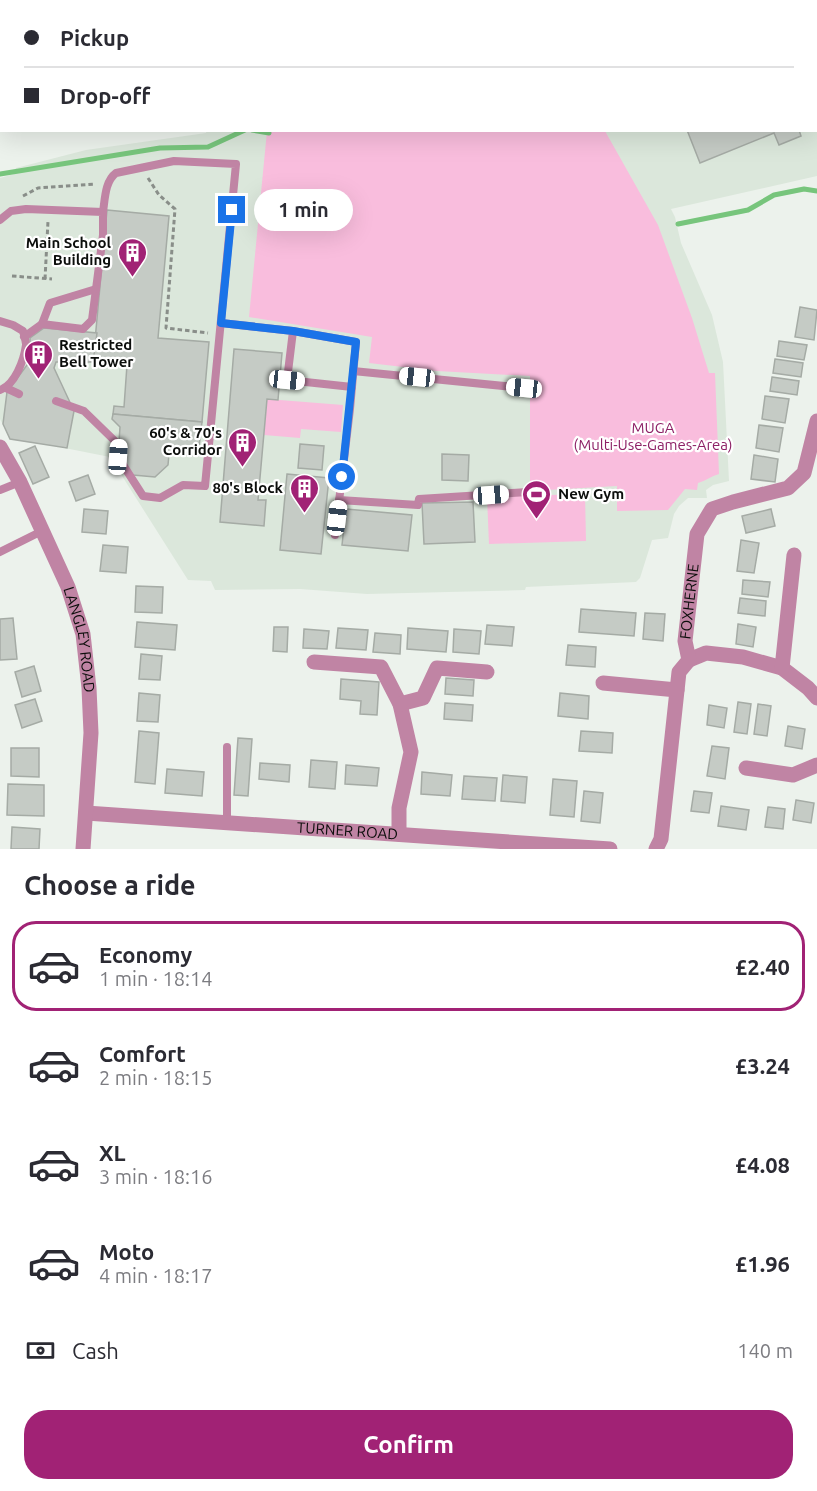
<!DOCTYPE html>
<html lang="en">
<head>
<meta charset="utf-8">
<style>
	:root { --surface:#fff; --page:#f7f7f7; --text:#2b2b33; --muted:#7c7c81; --line:#e1e1e2; --accent:#a12275 }
	body { margin:0; font-family:Ubuntu,sans-serif; background:var(--page); color:var(--text); height:100vh; display:flex; flex-direction:column; font-size:22px; white-space:nowrap }
	* { box-sizing:border-box; margin:0 }
	p { font-size:20px; color:var(--muted) }
	.icon { flex:none; width:33px; height:33px; fill:none; stroke:currentColor; stroke-width:2; stroke-linecap:round; stroke-linejoin:round }
	.map { position:relative; height:849px; overflow:hidden }
	.side { display:flex; flex-direction:column; background:var(--surface); flex:1 }
	.side>* { flex:none }
	.guide { position:absolute; left:0px; top:0px; width:818px; height:132px; box-shadow:0 6px 24px #0002; display:grid; align-content:center; height:132px; padding:0 24px; background:var(--surface) }
	.end { position:absolute; width:27px; height:27px; margin:-14px; border:8px solid #1a73e8; background:#fff; box-shadow:0 0 0 3px #fff }
	.from { border-radius:50% }
	.bubble { position:absolute; height:42px; border-radius:21px; background:var(--surface); box-shadow:0 6px 24px #0002; font-size:20px; font-weight:700; line-height:42px; text-align:center }
	.car { position:absolute; width:18px; height:36px; margin:-18px -9px; border-radius:8px; box-shadow:0 0 4px 2px #0007; background:linear-gradient(#fff 24%,#345 0 40%,#fff 0 76%,#345 0 86%,#fff 0) }
	.guide b { display:flex; align-items:center; gap:21px; height:57px; font-size:22px }
	.guide b+b { border-top:2px solid var(--line) }
	.guide i { width:15px; height:15px; background:var(--text) }
	ul { padding:0; list-style:none }
	li { display:flex; align-items:center; gap:18px; height:90px; margin:0 12px 9px; padding:0 12px; border:3px solid transparent; border-radius:24px }
	li div { flex:1 }
	li b { display:block; font-size:22px }
	li em { font-style:normal; font-weight:700 }
	li.current { border-color:var(--accent) }
	li>.icon { width:54px; height:54px; stroke-width:1.5 }
	h2 { padding:0 24px; font-size:27px; line-height:72px }
	.pay { display:flex; align-items:center; gap:15px; height:66px; padding:0 24px; font-size:22px }
	.pay p { margin-inline-start:auto }
	.cta { display:flex; gap:12px; margin-top:auto; padding:12px 24px }
	.cta a { flex:1; height:69px; border-radius:24px; background:var(--accent); color:#fff; font-size:24px; font-weight:700; line-height:69px; text-align:center }
	.map>svg:first-child { display:block }
	.built { fill:#dbe7db }
	.green { fill:#f9bddd }
	.lines { fill:none; stroke-linecap:round; stroke-linejoin:round }
	.stream { stroke:#77c57c; stroke-width:5 }
	.building { fill:#c5cbc5; stroke:#a5aba5; stroke-width:1.5 }
	.path { stroke:#898e89; stroke-width:3; stroke-dasharray:4.5 3; stroke-linecap:butt }
	.service { stroke:#c084a4; stroke-width:8 }
	.minor { stroke:#c084a4; stroke-width:15 }
	.tertiary { stroke:#c084a4; stroke-width:15 }
	.primary { stroke:#8b1e65; stroke-width:15 }
	.route { stroke:#1a73e8; stroke-width:8 }
	.labels { text-anchor:middle; stroke-width:4.5; stroke-linejoin:round; paint-order:stroke }
	.poi-label { font-size:15px; font-weight:bold; fill:#0c0e0c; stroke:#fff; text-anchor:end }
	.park-label { font-size:15px; fill:#8d2166; stroke:#fff }
	.street-label { font-size:15px; fill:#0c0e0c; stroke:#fff }
</style>
</head>
<body>
<div class="map">
<svg width="817" height="849" viewBox="0 0 817 849">
	<rect width="100%" height="100%" fill="#ecf2ec"/>
	<!-- built -->
	<path class="built" d="M671 0H817V176L671 209 675 217 681 243 712 315 723 362 729 481 713 485 706 490 707 498H688L679 506 674 514 668 538 652 540 640 578 636 582 526 587 525 590 367 594 300 589 215 590 211 581 188 580 110 457 9 437 0 419V178L14 174 16 168 86 150 206 133 207 130H816V2L668 1Z"/>
	<!-- green -->
	<g class="green">
		<path d="M267 131H605L658 225 692 318 709 373H715L719 474C711 476 706 481 698 483L697 490 685 489 668 510 617 511V486L530 491V376L437 371 369 363 372 337 249 317Z"/>
		<path d="M267 399 343 405 341 432 301 429 300 438 264 435Z"/>
		<path d="M585 494 586 541 489 544 487 497Z"/>
	</g>
	<g class="lines">
		<!-- stream -->
		<g class="stream">
			<path d="M252 130 269 133"/>
			<path d="M0 174 160 148 208 147 245 130"/>
			<path d="M678 224 748 210 774 195 804 189 817 191"/>
		</g>
	</g>
	<!-- building -->
	<g class="building">
		<path d="M687 130H799L801 136 779 145 774 133 700 163Z"/>
		<path d="M107 210 169 216 158 338 209 342 202 422 113 414 114 406 124 407 127 365 93 362Z"/>
		<path d="M800 307 817 310 814 340 795 337Z"/>
		<path d="M44 328 97 333 93 362H56L54 368 74 411 67 448 10 439 3 424 7 392 30 361V338Z"/>
		<path d="M779 341 807 345 804 360 777 356Z"/>
		<path d="M234 349 282 353 278 400 267 399 258 500H266L264 526 220 522Z"/>
		<path d="M775 359 803 363 801 377 773 373Z"/>
		<path d="M772 377 799 381 797 395 770 391Z"/>
		<path d="M765 396 789 399 785 423 762 419Z"/>
		<path d="M113 414 202 422 198 456 169 454 168 465 155 477 133 475 118 457 120 427 112 419Z"/>
		<path d="M759 425 783 428 779 452 756 448Z"/>
		<path d="M300 444 324 446 322 470 298 468Z"/>
		<path d="M35 446 49 477 33 484 19 453Z"/>
		<path d="M442 454 469 455 468 481 442 480Z"/>
		<path d="M754 455 778 459 775 482 751 479Z"/>
		<path d="M287 474 329 478 321 554 280 550Z"/>
		<path d="M88 475 95 494 76 501 69 482Z"/>
		<path d="M473 502 475 542 424 544 422 503Z"/>
		<path d="M84 509 108 511 106 534 82 532Z"/>
		<path d="M346 509 412 515 408 551 342 545Z"/>
		<path d="M771 509 775 526 746 533 742 516Z"/>
		<path d="M741 540 759 543 754 573 737 571Z"/>
		<path d="M103 545 128 547 126 573 100 571Z"/>
		<path d="M743 580 770 582 768 597 742 594Z"/>
		<path d="M136 586 163 587 162 613 135 612Z"/>
		<path d="M740 598 766 601 765 616 738 613Z"/>
		<path d="M581 609 636 613 634 636 579 632Z"/>
		<path d="M645 613 665 614 663 641 643 639Z"/>
		<path d="M13 618 17 659 0 660V619Z"/>
		<path d="M137 622 177 625 175 650 135 647Z"/>
		<path d="M738 624 756 627 753 647 736 644Z"/>
		<path d="M487 625 514 627 512 646 485 644Z"/>
		<path d="M274 627H288L287 652 273 651Z"/>
		<path d="M338 628 368 630 366 650 336 648Z"/>
		<path d="M408 628 448 631 446 652 407 649Z"/>
		<path d="M304 629 329 631 327 649 303 648Z"/>
		<path d="M454 629 481 631 479 654 453 652Z"/>
		<path d="M375 633 401 635 400 654 373 652Z"/>
		<path d="M568 645 596 647 595 667 566 665Z"/>
		<path d="M141 654 162 656 160 680 139 679Z"/>
		<path d="M34 666 41 691 22 697 15 672Z"/>
		<path d="M446 678 474 680 473 696 445 694Z"/>
		<path d="M341 679 379 682 377 715 360 714 361 701 340 699Z"/>
		<path d="M139 693 160 695 158 722 137 721Z"/>
		<path d="M560 693 589 696 588 719 558 716Z"/>
		<path d="M35 699 42 721 22 728 15 705Z"/>
		<path d="M738 702 751 704 747 734 734 732Z"/>
		<path d="M445 703 473 705 472 721 444 719Z"/>
		<path d="M758 704 771 706 767 736 754 734Z"/>
		<path d="M709 705 727 708 724 728 707 725Z"/>
		<path d="M788 726 805 729 802 749 785 746Z"/>
		<path d="M139 731 159 733 155 784 135 782Z"/>
		<path d="M581 731 613 733 612 753 579 751Z"/>
		<path d="M238 738 252 739 248 796 234 795Z"/>
		<path d="M712 746 729 748 725 779 707 776Z"/>
		<path d="M11 748H39V777L11 776Z"/>
		<path d="M311 760 337 762 335 789 309 787Z"/>
		<path d="M260 763 290 765 289 782 259 779Z"/>
		<path d="M346 765 379 768 377 786 345 784Z"/>
		<path d="M167 769 204 772 202 796 165 793Z"/>
		<path d="M422 772 452 775 450 796 421 794Z"/>
		<path d="M503 775 527 777 525 803 501 801Z"/>
		<path d="M464 776 497 778 495 801 462 799Z"/>
		<path d="M553 779 577 781 574 817 550 815Z"/>
		<path d="M8 784 44 785V816L7 815Z"/>
		<path d="M584 791 603 793 600 823 581 821Z"/>
		<path d="M694 791 712 793 709 813 691 811Z"/>
		<path d="M796 800 814 803 811 823 793 820Z"/>
		<path d="M721 806 749 810 746 830 718 826Z"/>
		<path d="M768 807 785 809 783 829 765 827Z"/>
		<path d="M12 827 40 829 39 849H11Z"/>
	</g>
	<g class="lines">
		<!-- path -->
		<g class="path">
			<path d="M60 2 61 0"/>
			<path d="M0 130 2 127"/>
			<path d="M148 178 159 195 175 209 166 328 208 333"/>
			<path d="M23 196 38 188 95 184"/>
			<path d="M12 276 52 279"/>
			<path d="M45 279 48 221"/>
		</g>
		<!-- service -->
		<g class="service">
			<path d="M0 220 11 211 26 209 103 212V235L92 320 83 329 42 324"/>
			<path d="M0 321 13 325 23 331C24 335 26 341 26 345 24 360 15 385 0 390"/>
			<path d="M221 323 293 331 287 380 352 387"/>
			<path d="M293 331 356 342 350 409 335 535"/>
			<path d="M24 337 42 324 50 303 96 289"/>
			<path d="M353 371 524 388"/>
			<path d="M6 388 19 394"/>
			<path d="M56 401 84 411 119 445 118 457 143 496 160 498 183 485 205 486 236 164 174 161 116 173C105 181 105 199 103 212"/>
			<path d="M0 490 20 482"/>
			<path d="M339 500 418 505 419 499 528 492"/>
			<path d="M0 552 42 531"/>
			<path d="M227 823V747"/>
		</g>
		<!-- minor -->
		<g class="minor">
			<path d="M689 660 706 653 743 657 782 668 808 688 817 698"/>
			<path d="M314 662 381 667 400 704 411 752 399 808V834"/>
			<path d="M782 668 794 555"/>
			<path d="M603 683 677 690"/>
			<path d="M400 704 423 698 437 668 487 672"/>
			<path d="M746 768 793 775 817 765"/>
			<path id="s1" d="M86 813 610 849"/>
			<path id="s2" d="M656 849 661 839 679 672 689 660 685 641 697 534 712 509 733 502 788 488 804 473 817 421"/>
		</g>
		<!-- tertiary -->
		<path class="tertiary" id="s3" d="M0 447 20 482 68 587 83 634 89 688 91 733 83 849"/>
		<!-- primary -->
		<g class="primary">
			<path d="M40 2 41 0"/>
			<path d="M0 85 2 82"/>
		</g>
	</g>
	<g class="lines">
		<!-- route -->
		<path class="route" d="M232 210 221 323 293 331 356 342 342 477"/>
	</g>
	<!-- icons -->
	<defs>
		<symbol id="building-pin" viewBox="-11 -11 22 30"><path d="M0 17L-7.5 6A9.5 9.5 0 1 1 7.5 6Z" fill="#a12275" stroke="#fff"/><path d="M-4-6H4V6H1V3H-1V6H-4ZM-2.5-4.3h1.7v1.8h-1.7ZM.8-4.3h1.7v1.8H.8ZM-2.5-1h1.7V.8h-1.7ZM.8-1h1.7V.8H.8Z" fill="#fff"/></symbol>
		<symbol id="stadium-pin" viewBox="-11 -11 22 30"><path d="M0 17L-7.5 6A9.5 9.5 0 1 1 7.5 6Z" fill="#a12275" stroke="#fff"/><path d="M0-5a6.5 5 0 1 0 0 10a6.5 5 0 1 0 0-10ZM-3.5-1.8h7v3.6h-7Z" fill="#fff"/></symbol>
	</defs>
	<g fill-rule="evenodd">
		<use href="#building-pin" x="116" y="236" width="33" height="45"/>
		<use href="#building-pin" x="22" y="338" width="33" height="45"/>
		<use href="#building-pin" x="226" y="426" width="33" height="45"/>
		<use href="#building-pin" x="288" y="472" width="33" height="45"/>
		<use href="#stadium-pin" x="520" y="478" width="33" height="45"/>
	</g>
	<g class="labels">
		<!-- poi labels -->
		<g class="poi-label">
			<text x="111" y="248">Main School<tspan x="111" dy="17">Building</tspan></text>
			<text x="59" y="350" text-anchor="start">Restricted<tspan x="59" dy="17">Bell Tower</tspan></text>
			<text x="222" y="438">60's &amp; 70's<tspan x="222" dy="17">Corridor</tspan></text>
			<text x="283" y="493">80's Block</text>
			<text x="558" y="499" text-anchor="start">New Gym</text>
		</g>
		<!-- park labels -->
		<g class="park-label">
			<text x="653" y="433">MUGA<tspan x="653" dy="17">(Multi-Use-Games-Area)</tspan></text>
		</g>
		<!-- street labels -->
		<g class="street-label">
			<text dy="5" stroke="none"><textPath href="#s2" startOffset="254">FOXHERNE</textPath></text>
			<text dy="5" stroke="none"><textPath href="#s3" startOffset="210">LANGLEY ROAD</textPath></text>
			<text dy="5" stroke="none"><textPath href="#s1" startOffset="262">TURNER ROAD</textPath></text>
		</g>
	</g>
</svg>
<i class="end from" style="left:342px;top:477px"></i>
<i class="end" style="left:232px;top:210px"></i>
<div class="bubble" style="left:254px;top:189px;width:99px">1 min</div>
<i class="car" style="left:417px;top:377px;rotate:276deg"></i>
<i class="car" style="left:287px;top:380px;rotate:96deg"></i>
<i class="car" style="left:524px;top:388px;rotate:276deg"></i>
<i class="car" style="left:118px;top:457px;rotate:4deg"></i>
<i class="car" style="left:491px;top:495px;rotate:86deg"></i>
<i class="car" style="left:337px;top:518px;rotate:7deg"></i>
<div class="guide">
<b><i class="from"></i>Pickup</b>
<b><i></i>Drop-off</b>
</div>
</div>
<section class="side">
<h2>Choose a ride</h2>
<ul>
<li class="current"><svg class="icon" aria-label="car" viewBox="0 0 24 24"><path d="M5 17H2v-5l4-1 3-4h7l3 4 3 1v5h-3M9 17h6M6 11h13"/><circle cx="7" cy="17" r="2"/><circle cx="17" cy="17" r="2"/></svg><div><b>Economy</b><p>1 min · 18:14</p></div><em>£2.40</em></li>
<li><svg class="icon" aria-label="car" viewBox="0 0 24 24"><path d="M5 17H2v-5l4-1 3-4h7l3 4 3 1v5h-3M9 17h6M6 11h13"/><circle cx="7" cy="17" r="2"/><circle cx="17" cy="17" r="2"/></svg><div><b>Comfort</b><p>2 min · 18:15</p></div><em>£3.24</em></li>
<li><svg class="icon" aria-label="car" viewBox="0 0 24 24"><path d="M5 17H2v-5l4-1 3-4h7l3 4 3 1v5h-3M9 17h6M6 11h13"/><circle cx="7" cy="17" r="2"/><circle cx="17" cy="17" r="2"/></svg><div><b>XL</b><p>3 min · 18:16</p></div><em>£4.08</em></li>
<li><svg class="icon" aria-label="car" viewBox="0 0 24 24"><path d="M5 17H2v-5l4-1 3-4h7l3 4 3 1v5h-3M9 17h6M6 11h13"/><circle cx="7" cy="17" r="2"/><circle cx="17" cy="17" r="2"/></svg><div><b>Moto</b><p>4 min · 18:17</p></div><em>£1.96</em></li>
</ul>
<div class="pay"><svg class="icon" aria-label="cash" viewBox="0 0 24 24"><path d="M3 7h18v10H3z"/><circle cx="12" cy="12" r="2"/></svg>Cash<p>140 m</p></div>
<div class="cta"><a>Confirm</a></div>
</section>
</body>
</html>
